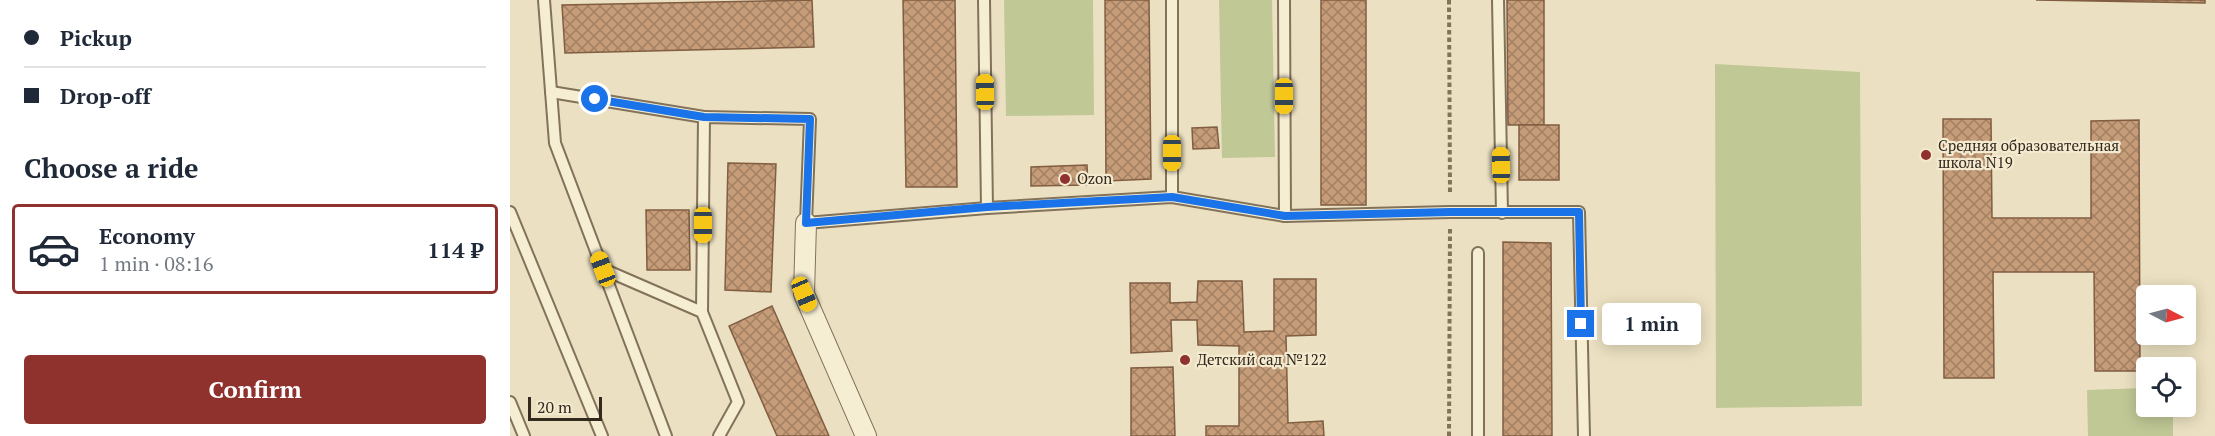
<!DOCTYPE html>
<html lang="en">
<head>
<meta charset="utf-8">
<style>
	:root { --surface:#fff; --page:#f2f2f3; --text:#1f2937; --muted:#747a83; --line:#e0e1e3; --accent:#8f312d }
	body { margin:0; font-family:"PT Serif",serif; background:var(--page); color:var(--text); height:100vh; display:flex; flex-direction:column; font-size:22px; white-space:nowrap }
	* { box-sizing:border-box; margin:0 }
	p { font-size:20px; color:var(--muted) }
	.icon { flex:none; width:33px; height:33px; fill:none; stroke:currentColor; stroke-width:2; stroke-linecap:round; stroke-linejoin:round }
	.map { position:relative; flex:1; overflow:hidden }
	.panel { display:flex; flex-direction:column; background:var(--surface); width:510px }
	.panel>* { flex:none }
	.banner { display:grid; align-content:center; height:132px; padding:0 24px; background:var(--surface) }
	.needle { width:39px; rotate:96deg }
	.buttons { position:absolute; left:1626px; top:285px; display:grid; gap:12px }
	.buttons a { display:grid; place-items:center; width:60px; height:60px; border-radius:6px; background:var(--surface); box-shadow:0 3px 15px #0003; font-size:30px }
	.scale { position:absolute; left:18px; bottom:15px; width:74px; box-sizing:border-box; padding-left:6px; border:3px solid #34291d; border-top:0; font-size:16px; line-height:21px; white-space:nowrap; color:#34291d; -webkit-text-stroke:4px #f3ead0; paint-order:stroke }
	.end { position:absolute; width:27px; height:27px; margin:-14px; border:8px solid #1a73e8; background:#fff; box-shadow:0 0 0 3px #fff }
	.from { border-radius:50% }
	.bubble { position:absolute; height:42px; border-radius:6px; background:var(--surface); box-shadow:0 3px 15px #0003; font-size:20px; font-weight:800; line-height:42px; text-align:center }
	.car { position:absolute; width:18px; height:36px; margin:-18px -9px; border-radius:8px; box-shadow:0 0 4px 2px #0007; background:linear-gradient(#f5c518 24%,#345 0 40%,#f5c518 0 76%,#345 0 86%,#f5c518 0) }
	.banner b { display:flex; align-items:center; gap:21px; height:57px; font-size:22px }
	.banner b+b { border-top:2px solid var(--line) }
	.banner i { width:15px; height:15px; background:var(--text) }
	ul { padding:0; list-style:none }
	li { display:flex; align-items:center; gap:18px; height:90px; margin:0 12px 9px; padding:0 12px; border:3px solid transparent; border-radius:6px }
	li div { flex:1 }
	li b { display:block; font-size:22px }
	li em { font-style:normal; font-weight:800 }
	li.on { border-color:var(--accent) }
	li>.icon { width:54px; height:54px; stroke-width:1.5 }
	h2 { padding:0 24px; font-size:27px; line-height:72px }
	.primary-button { display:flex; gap:12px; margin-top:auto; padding:12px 24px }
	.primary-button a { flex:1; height:69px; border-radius:6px; background:var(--accent); color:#fff; font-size:24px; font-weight:800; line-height:69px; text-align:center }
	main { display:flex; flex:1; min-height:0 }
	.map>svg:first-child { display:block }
	.park { fill:#c0c896 }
	.building { fill:url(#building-cross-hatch); stroke:#815d41; stroke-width:1.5 }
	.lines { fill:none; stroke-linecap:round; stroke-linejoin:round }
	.lane-casing { stroke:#83725a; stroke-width:14 }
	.street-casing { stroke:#83725a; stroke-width:22 }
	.path { stroke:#83725a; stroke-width:4; stroke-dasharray:4.5 3; stroke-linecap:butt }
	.lane { stroke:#f6eed3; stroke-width:10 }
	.street { stroke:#f6eed3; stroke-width:20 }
	.route { stroke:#1a73e8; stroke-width:8 }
	.poi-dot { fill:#8f312d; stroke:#f3ead0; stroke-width:2 }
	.labels { text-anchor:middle; stroke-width:4.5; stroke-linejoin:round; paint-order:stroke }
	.poi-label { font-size:15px; fill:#34291d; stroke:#f3ead0; text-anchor:start }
</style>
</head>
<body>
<main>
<section class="panel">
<div class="banner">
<b><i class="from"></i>Pickup</b>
<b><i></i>Drop-off</b>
</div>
<h2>Choose a ride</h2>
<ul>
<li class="on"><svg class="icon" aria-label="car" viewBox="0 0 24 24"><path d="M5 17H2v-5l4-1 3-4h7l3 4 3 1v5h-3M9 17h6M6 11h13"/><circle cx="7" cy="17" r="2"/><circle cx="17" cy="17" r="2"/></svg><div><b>Economy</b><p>1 min · 08:16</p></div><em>114 ₽</em></li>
</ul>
<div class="primary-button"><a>Confirm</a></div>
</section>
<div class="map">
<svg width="1705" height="436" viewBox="0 0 1705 436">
	<defs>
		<pattern id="building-cross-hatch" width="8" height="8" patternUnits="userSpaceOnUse" patternTransform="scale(1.5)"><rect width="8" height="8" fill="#c79d79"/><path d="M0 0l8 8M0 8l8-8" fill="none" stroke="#a28063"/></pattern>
	</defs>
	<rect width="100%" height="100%" fill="#ebe0c1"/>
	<!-- park -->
	<g class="park">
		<path d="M494 0H583L584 115 496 116Z"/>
		<path d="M709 0H762L765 157 712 158Z"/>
		<path d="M1205 64 1350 72 1352 406 1206 408Z"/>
		<path d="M1636 388V406L1663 407V436H1578L1577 390Z"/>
	</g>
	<!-- building -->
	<g class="building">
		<path d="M302 0 304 47 55 53 52 5Z"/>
		<path d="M393 0H445L447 187H396Z"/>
		<path d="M595 0H639L641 179 596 181Z"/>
		<rect x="811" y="0" width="45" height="205"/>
		<path d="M997 0H1034V125H998Z"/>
		<path d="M1526 0H1695V3Z"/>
		<path d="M1433 119H1481L1482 218H1581V121L1629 120 1630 371H1585L1584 272H1483L1484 378H1434Z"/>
		<rect x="1009" y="125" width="40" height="55"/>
		<path d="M707 127 709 148 683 149 682 128Z"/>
		<path d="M218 163 266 164 261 292 215 290Z"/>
		<path d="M577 165 578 185 521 186V167Z"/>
		<path d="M136 210H179L180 270H137Z"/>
		<path d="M993 242 1041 243 1042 436H993Z"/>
		<path d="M764 279H806V335L776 336 778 423 813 421 814 436H696V426H729V346L688 345 687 320H661L662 351 621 353 620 283H660V303L687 302 688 281H732L734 332 764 331Z"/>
		<path d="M262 306 319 436H267L219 326Z"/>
		<path d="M663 367 665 436H621V368Z"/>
	</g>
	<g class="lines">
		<defs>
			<g id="lane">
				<path d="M34 0 45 143 156 436"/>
				<path d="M474 0 477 208"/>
				<path d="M774 0 775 216"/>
				<path d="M988 0 992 213"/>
				<path d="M41 92 194 117"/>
				<path d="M662 197V0"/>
				<path d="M0 212 92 436"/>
				<path d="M968 253V436"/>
				<path d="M93 269 192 312 228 402 209 436"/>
				<path d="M192 312 194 117 300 119 296 223 477 208 662 197 775 216 940 212H1069L1074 436"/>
				<path d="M0 402 14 436"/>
			</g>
			<path id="street" d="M296 223 294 294 356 436"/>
		</defs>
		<!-- lane casing -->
		<use href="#lane" class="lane-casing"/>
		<!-- street casing -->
		<use href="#street" class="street-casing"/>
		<!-- path -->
		<g class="path">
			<path d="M939 0 940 195"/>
			<path d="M939 436 940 227"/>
		</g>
		<!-- lane -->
		<use href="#lane" class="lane"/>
		<!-- street -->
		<use href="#street" class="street"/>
	</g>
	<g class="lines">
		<!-- route -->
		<path class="route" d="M85 99 194 117 300 119 296 223 477 207 662 197 775 216 940 212H1069L1071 324"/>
	</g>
	<!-- markers -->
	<g class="poi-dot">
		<circle cx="1416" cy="155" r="6"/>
		<circle cx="555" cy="179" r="6"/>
		<circle cx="675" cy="360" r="6"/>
	</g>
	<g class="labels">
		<!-- poi labels -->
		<g class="poi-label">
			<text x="1428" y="151">Средняя образовательная<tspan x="1428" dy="17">школа N19</tspan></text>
			<text x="567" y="184">Ozon</text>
			<text x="687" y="365">Детский сад №122</text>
		</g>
	</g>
</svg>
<div class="buttons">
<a><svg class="needle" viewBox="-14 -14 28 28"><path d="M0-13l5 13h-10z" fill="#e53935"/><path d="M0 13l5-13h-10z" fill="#747a83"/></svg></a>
<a><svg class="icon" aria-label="locate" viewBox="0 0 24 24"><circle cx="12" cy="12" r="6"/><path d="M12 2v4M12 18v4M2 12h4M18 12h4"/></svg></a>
</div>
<div class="scale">20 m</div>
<i class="end from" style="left:85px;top:99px"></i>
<i class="end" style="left:1071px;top:324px"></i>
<div class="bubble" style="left:1092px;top:303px;width:99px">1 min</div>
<i class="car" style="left:475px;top:92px;rotate:359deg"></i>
<i class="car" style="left:774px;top:96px;rotate:180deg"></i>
<i class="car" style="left:662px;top:153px;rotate:180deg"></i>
<i class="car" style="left:991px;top:165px;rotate:359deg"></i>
<i class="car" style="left:193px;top:225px;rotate:180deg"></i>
<i class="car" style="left:93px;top:269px;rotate:339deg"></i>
<i class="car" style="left:294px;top:294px;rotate:157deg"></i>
</div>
</main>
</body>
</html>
